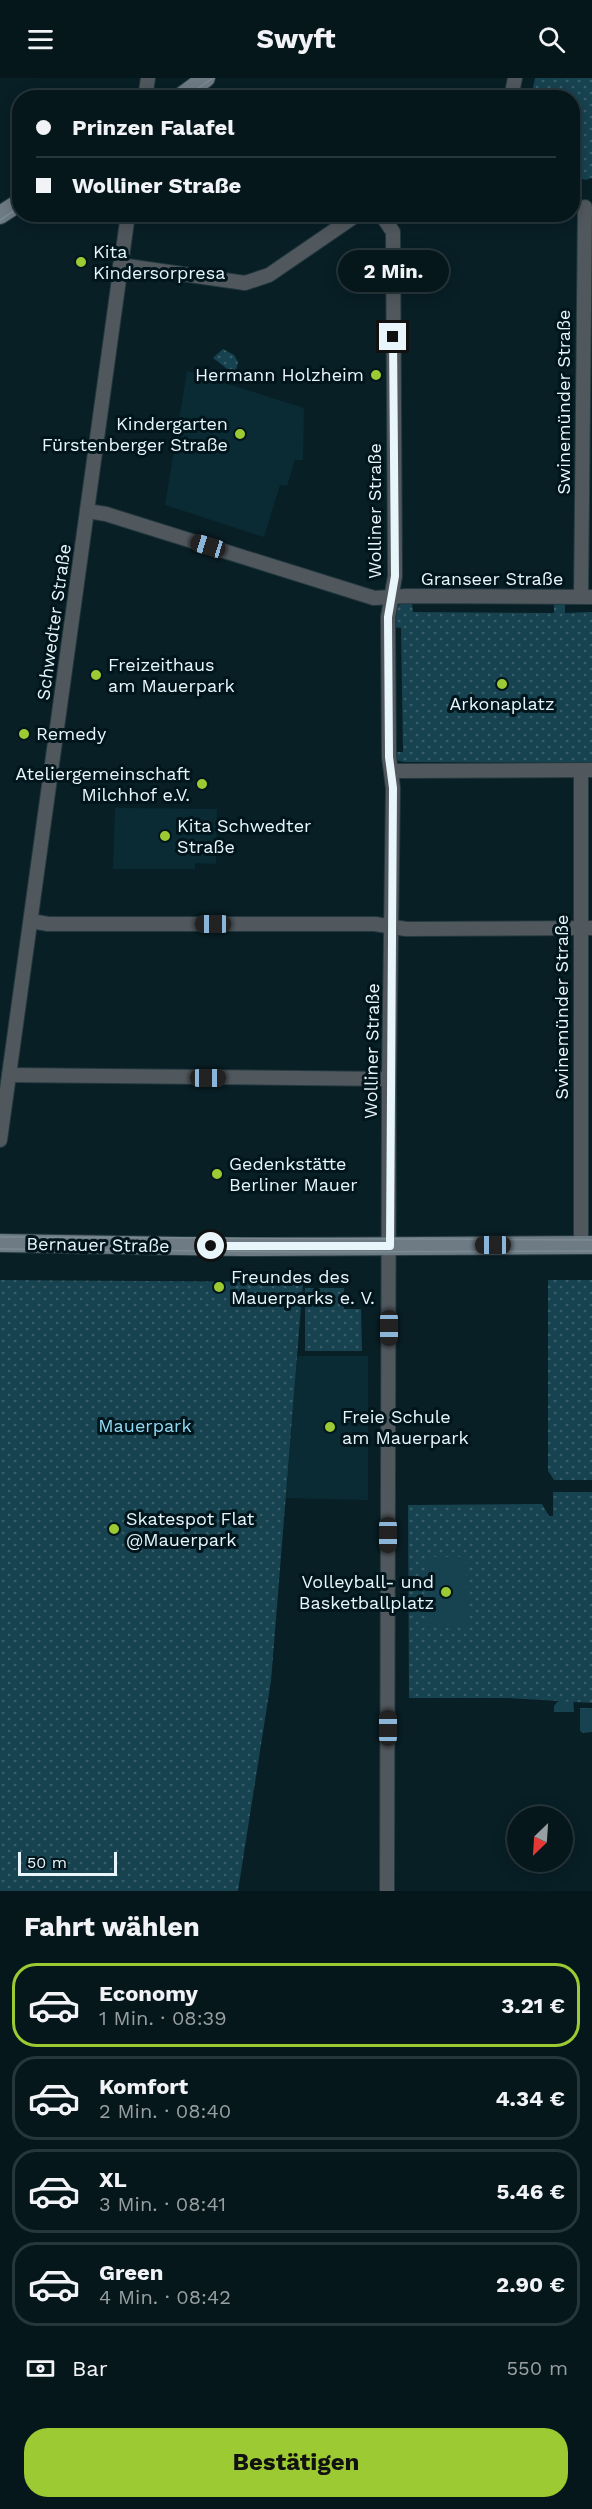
<!DOCTYPE html>
<html lang="de">
<head>
<meta charset="utf-8">
<style>
	:root { --surface:#06171c; --page:#0f2025; --text:#f1f3f6; --muted:#989fa3; --line:#27363b; --accent:#9cca32 }
	body { margin:0; font-family:"Work Sans",sans-serif; background:var(--page); color:var(--text); height:100vh; display:flex; flex-direction:column; font-size:22px; white-space:nowrap }
	* { box-sizing:border-box; margin:0 }
	p { font-size:20px; color:var(--muted) }
	.icon { flex:none; width:33px; height:33px; fill:none; stroke:currentColor; stroke-width:2; stroke-linecap:round; stroke-linejoin:round }
	.map { position:relative; height:1813px; overflow:hidden }
	.drawer { display:flex; flex-direction:column; background:var(--surface); flex:1 }
	.drawer>* { flex:none }
	.hud { position:absolute; left:12px; top:12px; width:568px; height:132px; border-radius:24px; box-shadow:0 3px 15px #0003,0 0 0 2px var(--line); display:grid; align-content:center; height:132px; padding:0 24px; background:var(--surface) }
	.needle { width:39px; rotate:205deg }
	.fabs { position:absolute; left:507px; top:1728px; display:grid; gap:12px }
	.fabs a { display:grid; place-items:center; width:66px; height:66px; border-radius:50%; background:var(--surface); box-shadow:0 3px 15px #0003,0 0 0 2px var(--line); font-size:30px }
	.scale { position:absolute; left:18px; bottom:15px; width:99px; box-sizing:border-box; padding-left:6px; border:3px solid #e8f5fa; border-top:0; font-size:16px; line-height:21px; white-space:nowrap; color:#e8f5fa; -webkit-text-stroke:4px #01151c; paint-order:stroke }
	.end { position:absolute; width:27px; height:27px; margin:-14px; border:8px solid #e8f5fa; background:#111; box-shadow:0 0 0 3px #111 }
	.from { border-radius:50% }
	.bubble { position:absolute; height:42px; border-radius:21px; background:var(--surface); box-shadow:0 3px 15px #0003,0 0 0 2px var(--line); font-size:20px; font-weight:700; line-height:42px; text-align:center }
	.car { position:absolute; width:18px; height:36px; margin:-18px -9px; border-radius:8px; box-shadow:0 0 4px 2px #0007; background:linear-gradient(#222 24%,#8ab4d8 0 40%,#222 0 76%,#8ab4d8 0 86%,#222 0) }
	.hud b { display:flex; align-items:center; gap:21px; height:57px; font-size:22px }
	.hud b+b { border-top:2px solid var(--line) }
	.hud i { width:15px; height:15px; background:var(--text) }
	ul { padding:0; list-style:none }
	li { display:flex; align-items:center; gap:18px; height:84px; margin:0 12px 9px; padding:0 12px; border:3px solid var(--line); border-radius:24px }
	li div { flex:1 }
	li b { display:block; font-size:22px }
	li em { font-style:normal; font-weight:700 }
	li.on { border-color:var(--accent) }
	li>.icon { width:54px; height:54px; stroke-width:1.5 }
	h2 { padding:0 24px; font-size:27px; line-height:72px }
	.pay { display:flex; align-items:center; gap:15px; height:66px; padding:0 24px; font-size:22px }
	.pay p { margin-inline-start:auto }
	.button { display:flex; gap:12px; margin-top:auto; padding:12px 24px }
	.button a { flex:1; height:69px; border-radius:24px; background:var(--accent); color:#111; font-size:24px; font-weight:700; line-height:69px; text-align:center }
	header { display:flex; justify-content:space-between; align-items:center; height:78px; padding:0 24px; background:var(--surface); font-size:27px; font-weight:700 }
	.map>svg:first-child { display:block }
	.built { fill:#0a2b34 }
	.grass { fill:url(#grass-tufts) }
	.park { fill:url(#park-dots) }
	.pitch { fill:#17424f }
	.lines { fill:none; stroke-linecap:round; stroke-linejoin:round }
	.street-casing { stroke:#23393f; stroke-width:16 }
	.secondary-casing { stroke:#23393f; stroke-width:20 }
	.street { stroke:#50585e; stroke-width:14 }
	.secondary { stroke:#6e7b85; stroke-width:18 }
	.tram { stroke:#7a8c91; stroke-width:1.5 }
	.route { stroke:#e8f5fa; stroke-width:8 }
	.poi-dot { fill:#9cca32; stroke:#01151c; stroke-width:2 }
	.labels { text-anchor:middle; stroke-width:6; stroke-linejoin:round; paint-order:stroke }
	.poi-label { font-size:18px; fill:#e8f5fa; stroke:#01151c; text-anchor:start }
	.street-label { font-size:18px; fill:#e8f5fa; stroke:#01151c }
	.park-label { font-size:18px; fill:#92dbf4; stroke:#01151c }
</style>
</head>
<body>
<header><svg class="icon" aria-label="menu" viewBox="0 0 24 24"><path d="M4 6h16M4 12h16M4 18h16"/></svg>Swyft<svg class="icon" aria-label="search" viewBox="0 0 24 24"><circle cx="10" cy="10" r="6"/><path d="M15 15l6 6"/></svg></header>
<div class="map">
<svg width="592" height="1813" viewBox="0 0 592 1813">
	<defs>
		<pattern id="grass-tufts" width="24" height="20" patternUnits="userSpaceOnUse" patternTransform="scale(1.5)"><rect width="24" height="20" fill="#17424f"/><path d="M3 7l-1-3M5 7V3M7 7l1-3M15 17l-1-3M17 17v-4M19 17l1-3" fill="none" stroke="#395e69"/></pattern>
		<pattern id="park-dots" width="8" height="8" patternUnits="userSpaceOnUse" patternTransform="scale(1.5)"><rect width="8" height="8" fill="#17424f"/><path d="M2 2h.1M6 6h.1" fill="none" stroke="#395e69" stroke-width="1.8" stroke-linecap="round"/></pattern>
	</defs>
	<rect width="100%" height="100%" fill="#081f26"/>
	<!-- built -->
	<g class="built">
		<path d="M187 293 304 330 303 382H295L287 408 280 407 264 459 165 427Z"/>
		<path d="M115 730 217 731 216 786 195 785V791H113Z"/>
		<path d="M297 1278H368V1422L286 1420Z"/>
	</g>
	<!-- grass -->
	<g class="grass">
		<path d="M567 1612 573 1616 574 1634H554V1628Z"/>
		<path d="M580 1630H592V1654L583 1655 580 1653Z"/>
	</g>
	<!-- park -->
	<g class="park">
		<path d="M535 0H592V100L585 102 573 97V20L531 19Z"/>
		<path d="M223 271 234 277 238 284 236 292 230 293 213 280Z"/>
		<path d="M402 525H412L413 534 554 535V526H565V535L592 534V685L404 684 396 682 394 674H403L401 550 393 549 394 531Z"/>
		<path d="M0 1202 303 1204 271 1603 238 1813H0Z"/>
		<path d="M548 1202H592V1402H554L548 1393Z"/>
		<path d="M305 1210H344V1231H361L362 1273H305Z"/>
		<path d="M553 1414H592V1625L508 1620H409L408 1427 542 1426 549 1438H553Z"/>
	</g>
	<!-- pitch -->
	<path class="pitch" d="M425 1479H466L467 1550 425 1549Z"/>
	<g class="lines">
		<defs>
			<g id="street">
				<path d="M145 20 148 0"/>
				<path d="M511 20 515 0"/>
				<path d="M381 136 393 154 395 498 388 539 389 679 393 710 389 1001 387 1813"/>
				<path d="M120 187 245 205 269 197 358 136"/>
				<path d="M87 433 106 436 374 520 407 518 592 519"/>
				<path d="M581 519 585 129"/>
				<path d="M391 693 592 692"/>
				<path d="M31 843 48 846H375L406 851 592 850"/>
				<path d="M9 997 389 1001"/>
				<path d="M0 1062 128 136"/>
				<path d="M581 1167V692"/>
			</g>
			<g id="secondary">
				<path d="M179 20 206 0"/>
				<path d="M0 137 20 124"/>
				<path d="M0 1165 241 1169 592 1167"/>
			</g>
		</defs>
		<!-- street casing -->
		<use href="#street" class="street-casing"/>
		<!-- secondary casing -->
		<use href="#secondary" class="secondary-casing"/>
		<!-- street -->
		<use href="#street" class="street"/>
		<!-- secondary -->
		<use href="#secondary" class="secondary"/>
		<!-- tram -->
		<g class="tram">
			<path d="M184 20 213 0"/>
			<path d="M0 142 20 129"/>
			<path d="M0 1159 592 1162"/>
			<path d="M0 1171 312 1174 592 1173"/>
		</g>
	</g>
	<g class="lines">
		<!-- route -->
		<path class="route" d="M211 1168H390L393 710 389 679 388 539 395 498 393 259"/>
	</g>
	<!-- markers -->
	<g class="poi-dot">
		<circle cx="81" cy="184" r="6"/>
		<circle cx="376" cy="297" r="6"/>
		<circle cx="240" cy="356" r="6"/>
		<circle cx="96" cy="597" r="6"/>
		<circle cx="502" cy="606" r="6"/>
		<circle cx="24" cy="656" r="6"/>
		<circle cx="202" cy="706" r="6"/>
		<circle cx="165" cy="758" r="6"/>
		<circle cx="217" cy="1096" r="6"/>
		<circle cx="219" cy="1209" r="6"/>
		<circle cx="330" cy="1349" r="6"/>
		<circle cx="114" cy="1451" r="6"/>
		<circle cx="446" cy="1514" r="6"/>
	</g>
	<g class="labels">
		<!-- poi labels -->
		<g class="poi-label">
			<text x="93" y="180">Kita<tspan x="93" dy="21">Kindersorpresa</tspan></text>
			<text x="364" y="303" text-anchor="end">Hermann Holzheim</text>
			<text x="228" y="352" text-anchor="end">Kindergarten<tspan x="228" dy="21">Fürstenberger Straße</tspan></text>
			<text x="108" y="593">Freizeithaus<tspan x="108" dy="21">am Mauerpark</tspan></text>
			<text x="502" y="632" text-anchor="middle">Arkonaplatz</text>
			<text x="36" y="662">Remedy</text>
			<text x="190" y="702" text-anchor="end">Ateliergemeinschaft<tspan x="190" dy="21">Milchhof e.V.</tspan></text>
			<text x="177" y="754">Kita Schwedter<tspan x="177" dy="21">Straße</tspan></text>
			<text x="229" y="1092">Gedenkstätte<tspan x="229" dy="21">Berliner Mauer</tspan></text>
			<text x="231" y="1205">Freundes des<tspan x="231" dy="21">Mauerparks e. V.</tspan></text>
			<text x="342" y="1345">Freie Schule<tspan x="342" dy="21">am Mauerpark</tspan></text>
			<text x="126" y="1447">Skatespot Flat<tspan x="126" dy="21">@Mauerpark</tspan></text>
			<text x="434" y="1510" text-anchor="end">Volleyball- und<tspan x="434" dy="21">Basketballplatz</tspan></text>
		</g>
		<!-- street labels -->
		<g class="street-label">
			<text transform="translate(564 324) rotate(-90)" y="6">Swinemünder Straße</text>
			<text transform="translate(375 433) rotate(-90)" y="6">Wolliner Straße</text>
			<text x="492" y="507">Granseer Straße</text>
			<text transform="translate(54 544) rotate(-82)" y="6">Schwedter Straße</text>
			<text transform="translate(562 929) rotate(-90)" y="6">Swinemünder Straße</text>
			<text transform="translate(372 973) rotate(-89)" y="6">Wolliner Straße</text>
			<text transform="translate(98 1167) rotate(1)" y="6">Bernauer Straße</text>
		</g>
		<!-- park labels -->
		<g class="park-label">
			<text x="145" y="1354">Mauerpark</text>
		</g>
	</g>
</svg>
<div class="fabs">
<a><svg class="needle" viewBox="-14 -14 28 28"><path d="M0-13l5 13h-10z" fill="#e53935"/><path d="M0 13l5-13h-10z" fill="#989fa3"/></svg></a>
</div>
<div class="scale">50 m</div>
<i class="end from" style="left:211px;top:1168px"></i>
<i class="end" style="left:393px;top:259px"></i>
<div class="bubble" style="left:338px;top:172px;width:111px">2 Min.</div>
<i class="car" style="left:208px;top:468px;rotate:287deg"></i>
<i class="car" style="left:213px;top:846px;rotate:270deg"></i>
<i class="car" style="left:208px;top:1000px;rotate:90deg"></i>
<i class="car" style="left:493px;top:1167px;rotate:270deg"></i>
<i class="car" style="left:389px;top:1250px;rotate:180deg"></i>
<i class="car" style="left:388px;top:1457px;rotate:180deg"></i>
<i class="car" style="left:388px;top:1650px;rotate:0deg"></i>
<div class="hud">
<b><i class="from"></i>Prinzen Falafel</b>
<b><i></i>Wolliner Straße</b>
</div>
</div>
<section class="drawer">
<h2>Fahrt wählen</h2>
<ul>
<li class="on"><svg class="icon" aria-label="car" viewBox="0 0 24 24"><path d="M5 17H2v-5l4-1 3-4h7l3 4 3 1v5h-3M9 17h6M6 11h13"/><circle cx="7" cy="17" r="2"/><circle cx="17" cy="17" r="2"/></svg><div><b>Economy</b><p>1 Min. · 08:39</p></div><em>3.21 €</em></li>
<li><svg class="icon" aria-label="car" viewBox="0 0 24 24"><path d="M5 17H2v-5l4-1 3-4h7l3 4 3 1v5h-3M9 17h6M6 11h13"/><circle cx="7" cy="17" r="2"/><circle cx="17" cy="17" r="2"/></svg><div><b>Komfort</b><p>2 Min. · 08:40</p></div><em>4.34 €</em></li>
<li><svg class="icon" aria-label="car" viewBox="0 0 24 24"><path d="M5 17H2v-5l4-1 3-4h7l3 4 3 1v5h-3M9 17h6M6 11h13"/><circle cx="7" cy="17" r="2"/><circle cx="17" cy="17" r="2"/></svg><div><b>XL</b><p>3 Min. · 08:41</p></div><em>5.46 €</em></li>
<li><svg class="icon" aria-label="car" viewBox="0 0 24 24"><path d="M5 17H2v-5l4-1 3-4h7l3 4 3 1v5h-3M9 17h6M6 11h13"/><circle cx="7" cy="17" r="2"/><circle cx="17" cy="17" r="2"/></svg><div><b>Green</b><p>4 Min. · 08:42</p></div><em>2.90 €</em></li>
</ul>
<div class="pay"><svg class="icon" aria-label="cash" viewBox="0 0 24 24"><path d="M3 7h18v10H3z"/><circle cx="12" cy="12" r="2"/></svg>Bar<p>550 m</p></div>
<div class="button"><a>Bestätigen</a></div>
</section>
</body>
</html>
